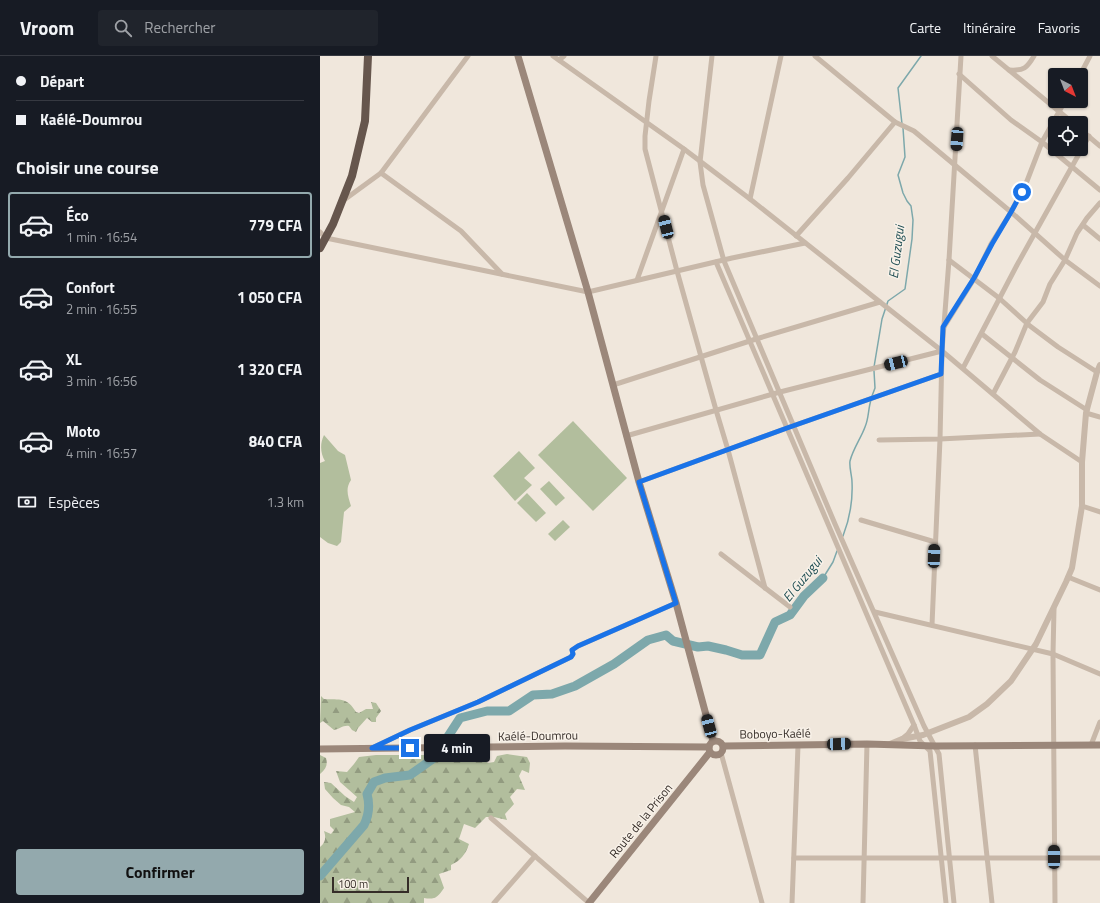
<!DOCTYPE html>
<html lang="fr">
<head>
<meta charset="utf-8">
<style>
	:root { --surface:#171b24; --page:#20242c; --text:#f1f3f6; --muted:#9ea1a6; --line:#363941; --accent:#93a9ad }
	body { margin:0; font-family:"Titillium Web",sans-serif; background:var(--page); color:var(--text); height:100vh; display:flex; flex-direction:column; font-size:15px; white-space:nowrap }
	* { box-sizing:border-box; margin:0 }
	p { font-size:13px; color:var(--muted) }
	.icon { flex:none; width:22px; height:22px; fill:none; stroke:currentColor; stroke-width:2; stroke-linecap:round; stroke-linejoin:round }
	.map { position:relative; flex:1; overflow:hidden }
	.panel { display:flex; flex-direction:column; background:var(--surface); width:320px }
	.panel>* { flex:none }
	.banner { display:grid; align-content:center; height:88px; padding:0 16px; background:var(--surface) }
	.needle { width:26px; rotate:138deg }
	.buttons { position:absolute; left:728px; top:12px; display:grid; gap:8px }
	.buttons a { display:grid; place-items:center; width:40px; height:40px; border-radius:4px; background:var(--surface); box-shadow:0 1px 3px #0004; font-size:20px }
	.scale { position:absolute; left:12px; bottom:10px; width:77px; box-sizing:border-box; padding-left:4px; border:2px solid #352d28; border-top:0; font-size:11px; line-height:14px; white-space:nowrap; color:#352d28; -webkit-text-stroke:3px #f8f1e8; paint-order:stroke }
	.end { position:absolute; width:18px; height:18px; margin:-9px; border:5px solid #1a73e8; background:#fff; box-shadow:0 0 0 2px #fff }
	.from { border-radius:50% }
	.bubble { position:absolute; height:28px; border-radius:4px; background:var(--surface); box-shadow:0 1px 3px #0004; font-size:13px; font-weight:700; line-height:28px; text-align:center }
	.car { position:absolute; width:12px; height:24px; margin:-12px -6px; border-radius:5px; box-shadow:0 0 3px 1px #0007; background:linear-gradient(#222 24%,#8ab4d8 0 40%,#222 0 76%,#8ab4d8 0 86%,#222 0) }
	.banner b { display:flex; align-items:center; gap:14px; height:38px; font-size:15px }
	.banner b+b { border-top:1px solid var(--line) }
	.banner i { width:10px; height:10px; background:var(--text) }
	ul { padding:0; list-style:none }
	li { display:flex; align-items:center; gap:12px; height:66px; margin:0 8px 6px; padding:0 8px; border:2px solid transparent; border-radius:4px }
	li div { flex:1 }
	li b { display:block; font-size:15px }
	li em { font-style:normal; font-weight:700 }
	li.selected { border-color:var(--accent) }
	li>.icon { width:36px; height:36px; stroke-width:1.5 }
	h2 { padding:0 16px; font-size:18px; line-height:48px }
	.pay { display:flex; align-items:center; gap:10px; height:44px; padding:0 16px; font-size:15px }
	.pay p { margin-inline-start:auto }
	.button { display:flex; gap:8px; margin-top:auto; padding:8px 16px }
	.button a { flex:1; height:46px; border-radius:4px; background:var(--accent); color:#111; font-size:16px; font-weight:700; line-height:46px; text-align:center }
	header { display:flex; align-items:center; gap:24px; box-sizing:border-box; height:56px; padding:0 20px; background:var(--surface); border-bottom:1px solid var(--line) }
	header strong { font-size:19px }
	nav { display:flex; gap:22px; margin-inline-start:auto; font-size:14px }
	.search { width:280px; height:36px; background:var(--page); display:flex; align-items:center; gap:10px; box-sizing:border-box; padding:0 14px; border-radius:4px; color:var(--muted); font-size:15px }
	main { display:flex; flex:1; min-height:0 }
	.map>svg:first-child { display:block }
	.grass { fill:#b2be9d }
	.forest { fill:url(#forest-firs) }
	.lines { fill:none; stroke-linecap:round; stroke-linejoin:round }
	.stream { stroke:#7da8ab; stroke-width:1.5 }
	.river { stroke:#7da8ab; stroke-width:9 }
	.minor { stroke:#c8b8a9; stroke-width:5 }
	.tertiary { stroke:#c8b8a9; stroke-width:6 }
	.secondary { stroke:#9b877a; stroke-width:7 }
	.trunk { stroke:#66564d; stroke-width:8 }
	.route { stroke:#1a73e8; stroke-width:5 }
	.labels { text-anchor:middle; stroke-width:3; stroke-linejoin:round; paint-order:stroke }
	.street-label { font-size:12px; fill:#352d28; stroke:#f8f1e8 }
	.water-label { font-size:13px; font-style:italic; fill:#204f54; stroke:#f8f1e8 }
</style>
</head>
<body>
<header>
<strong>Vroom</strong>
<div class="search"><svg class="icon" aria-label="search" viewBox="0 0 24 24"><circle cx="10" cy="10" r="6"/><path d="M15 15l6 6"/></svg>Rechercher</div>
<nav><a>Carte</a><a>Itinéraire</a><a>Favoris</a></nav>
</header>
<main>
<section class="panel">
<div class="banner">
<b><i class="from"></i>Départ</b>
<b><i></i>Kaélé-Doumrou</b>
</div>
<h2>Choisir une course</h2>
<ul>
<li class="selected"><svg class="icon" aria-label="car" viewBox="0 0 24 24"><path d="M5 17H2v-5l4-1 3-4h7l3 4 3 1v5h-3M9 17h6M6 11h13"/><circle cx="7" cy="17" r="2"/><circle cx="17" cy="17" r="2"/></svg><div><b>Éco</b><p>1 min · 16:54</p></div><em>779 CFA</em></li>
<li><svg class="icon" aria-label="car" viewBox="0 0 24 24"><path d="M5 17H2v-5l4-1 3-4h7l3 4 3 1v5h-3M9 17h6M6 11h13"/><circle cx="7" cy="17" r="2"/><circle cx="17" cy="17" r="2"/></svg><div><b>Confort</b><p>2 min · 16:55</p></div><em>1 050 CFA</em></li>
<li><svg class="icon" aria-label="car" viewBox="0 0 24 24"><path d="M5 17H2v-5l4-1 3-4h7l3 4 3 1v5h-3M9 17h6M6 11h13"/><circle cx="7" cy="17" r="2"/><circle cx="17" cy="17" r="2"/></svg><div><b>XL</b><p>3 min · 16:56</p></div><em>1 320 CFA</em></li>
<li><svg class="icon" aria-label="car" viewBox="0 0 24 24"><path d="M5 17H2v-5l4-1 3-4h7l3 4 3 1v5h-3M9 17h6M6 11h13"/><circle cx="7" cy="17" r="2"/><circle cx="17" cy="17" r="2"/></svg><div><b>Moto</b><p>4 min · 16:57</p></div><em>840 CFA</em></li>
</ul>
<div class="pay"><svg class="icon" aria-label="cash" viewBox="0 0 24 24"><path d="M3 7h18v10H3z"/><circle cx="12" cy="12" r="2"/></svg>Espèces<p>1.3 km</p></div>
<div class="button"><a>Confirmer</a></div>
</section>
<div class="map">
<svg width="780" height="847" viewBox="0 0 780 847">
	<defs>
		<pattern id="forest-firs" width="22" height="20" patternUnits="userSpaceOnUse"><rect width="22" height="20" fill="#b2be9d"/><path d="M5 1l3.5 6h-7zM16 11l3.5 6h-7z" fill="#929b80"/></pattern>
	</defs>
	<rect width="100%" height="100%" fill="#f0e7dc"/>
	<!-- grass -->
	<g class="grass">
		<path d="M253 365 307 422 273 455 218 399Z"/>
		<path d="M4 379 18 395 25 399 31 424C25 433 28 440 31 450L24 456 21 486 17 490 8 487 0 481V407L5 405C0 397 0 387 4 379Z"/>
		<path d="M199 395 215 412 204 422 212 429 195 445 173 420Z"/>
		<path d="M229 425 245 442 236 450 220 433Z"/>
		<path d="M207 437 226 457 216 466 197 447Z"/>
		<path d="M243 464 250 471 235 485 228 478Z"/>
	</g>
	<!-- forest -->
	<g class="forest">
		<path d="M1 640 4 643C20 644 27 641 36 656L39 657 46 653H53L51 646 56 647 61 655 56 662V666H52L47 662 38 672 36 676 32 674 29 670C23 669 20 673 14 674L3 665 0 667Z"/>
		<path d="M154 697 159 698 168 707 174 706 177 700 187 698 207 701 210 707 209 717 202 714 199 720 205 734 197 733 190 741 194 748 185 758 187 764 174 761H166L155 772 144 768 139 783 149 788C146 798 140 805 131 809V814L119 818 124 832C118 841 115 844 104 842V847H0V791C6 786 6 781 4 775L11 778 14 774 10 770V763L35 756 29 751 21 749 13 742 5 733 4 726 11 727 25 740 34 746 37 741 20 726 16 715 27 716 34 708 39 701 56 699H134L139 702 145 699 150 701Z"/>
		<path d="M0 699 6 702C8 709 6 713 0 718Z"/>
	</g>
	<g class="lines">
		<!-- stream -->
		<g class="stream">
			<path d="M582 68 578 32 601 0"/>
			<path d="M554 311 562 263 568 245 585 233 592 183 593 164 591 150 587 145 583 137 578 119 585 101 583 72"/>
			<path d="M552 340 555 332 554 315"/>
			<path d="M523 480C530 462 533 446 532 426 532 420 529 411 530 405 533 393 541 382 545 371 549 362 548 353 551 344"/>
			<path d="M503 522 513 506 517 495"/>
		</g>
		<!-- river -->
		<path class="river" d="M0 820 44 769C49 759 50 749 47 738L54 726 65 722 90 719 114 702 140 662 167 655H189L213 639 232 638 255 630 294 608 328 584 346 579 353 585 378 591 388 590 406 594 422 599H440L455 566 470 559 484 540 503 522"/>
		<!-- minor -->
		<g class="minor">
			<path d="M233 0 364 93 430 143 560 246"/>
			<path d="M336 0 329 45 325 80V93L357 215 396 354 408 394 445 532"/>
			<path d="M392 0 380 106 383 129 404 205 515 468 604 670 619 698 634 847"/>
			<path d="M495 0 575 66 594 75 691 156 745 204 780 230"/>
			<path d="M672 0 753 67"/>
			<path d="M239 4 244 0"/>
			<path d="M689 14C704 15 707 12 714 0"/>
			<path d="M639 18 691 64 722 86 780 134"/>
			<path d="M760 19 770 0"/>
			<path d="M761 74 780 90"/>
			<path d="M61 117 141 175 182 218"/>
			<path d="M430 143 461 0"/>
			<path d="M24 144 61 117 148 0"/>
			<path d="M763 169 780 183"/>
			<path d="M0 176 6 182 268 236 412 202 485 187"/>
			<path d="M476 180 528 122 575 66"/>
			<path d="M629 204 679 242 710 270 738 291 777 316"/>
			<path d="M396 206 594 669 600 685 610 695 626 847"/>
			<path d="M317 224 364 93"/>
			<path d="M624 271 654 223 671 188 691 156 707 125 722 86 745 45"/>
			<path d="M662 278 720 324 767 354"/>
			<path d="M643 312 697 209 769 80"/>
			<path d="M293 329 436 283 560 246 622 295 720 378 762 406"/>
			<path d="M673 338 695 296 707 267 723 246 730 228 745 204 757 177 767 162 780 147"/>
			<path d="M766 357 780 361"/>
			<path d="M306 380 460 336 622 295"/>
			<path d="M559 384 620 383 720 378"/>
			<path d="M319 426 467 372 621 318"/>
			<path d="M762 450 780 456"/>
			<path d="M541 464 615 486"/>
			<path d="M401 498 470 551"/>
			<path d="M748 521 780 534"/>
			<path d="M734 553 733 598 735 847"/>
			<path d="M555 556 733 598 780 618"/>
			<path d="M612 569 620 383 622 295 629 204 641 0"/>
			<path d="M582 683 588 678 594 669"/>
			<path d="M655 689 672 847"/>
			<path d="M771 689 780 666"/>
			<path d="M54 691 90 674 158 646 251 601 253 598 252 594 258 590 356 547"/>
			<path d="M401 697 442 847"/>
			<path d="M171 762 269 847"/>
			<path d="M474 802H780"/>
			<path d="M174 847 215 800"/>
			<path d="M472 847 478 690"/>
			<path d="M543 847 547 688"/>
		</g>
		<!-- tertiary -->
		<path class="tertiary" d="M570 688 582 683 603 679 649 661 667 648 691 625 716 588 746 526 752 512 762 450V406L766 357 777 316 780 309"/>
		<!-- secondary -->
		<g class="secondary">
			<path d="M198 0 268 236 319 426 356 547 393 685"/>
			<circle cx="396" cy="692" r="7"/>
			<path d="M404 690 547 688 615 690 780 689"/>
			<path d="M0 693 245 690 389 691"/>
			<path d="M269 847 390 696"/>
		</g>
		<!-- trunk -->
		<path class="trunk" d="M0 192 13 168 32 120 45 65 48 0"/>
	</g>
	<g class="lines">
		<!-- route -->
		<path class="route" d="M90 692H52L90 674 158 646 251 601 253 598 252 594 258 590 356 547 319 426 467 372 621 318 623 271 654 222 672 188 691 156 702 136"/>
	</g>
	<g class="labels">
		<!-- street labels -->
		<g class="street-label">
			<text transform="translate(455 678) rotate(-1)" y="4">Boboyo-Kaélé</text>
			<text transform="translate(218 680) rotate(-1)" y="4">Kaélé-Doumrou</text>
			<text transform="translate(321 765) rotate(-51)" y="4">Route de la Prison</text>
		</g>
		<!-- water labels -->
		<g class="water-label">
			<text transform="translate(576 196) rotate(-83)" y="5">El Guzugui</text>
			<text transform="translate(482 523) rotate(-51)" y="5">El Guzugui</text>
		</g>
	</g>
</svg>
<div class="buttons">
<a><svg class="needle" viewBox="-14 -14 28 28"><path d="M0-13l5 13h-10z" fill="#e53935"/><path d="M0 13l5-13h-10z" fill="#9ea1a6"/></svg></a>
<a><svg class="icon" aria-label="locate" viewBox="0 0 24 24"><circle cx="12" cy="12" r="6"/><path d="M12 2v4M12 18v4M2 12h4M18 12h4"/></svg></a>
</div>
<div class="scale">100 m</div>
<i class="end from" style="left:702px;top:136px"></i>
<i class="end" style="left:90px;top:692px"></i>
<div class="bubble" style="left:104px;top:678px;width:66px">4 min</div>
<i class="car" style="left:637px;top:83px;rotate:184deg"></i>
<i class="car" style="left:346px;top:171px;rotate:346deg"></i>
<i class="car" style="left:576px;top:307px;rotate:256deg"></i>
<i class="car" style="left:614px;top:500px;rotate:2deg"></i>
<i class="car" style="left:389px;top:670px;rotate:345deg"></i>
<i class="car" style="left:519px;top:688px;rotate:88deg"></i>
<i class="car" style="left:734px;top:801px;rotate:0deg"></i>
</div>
</main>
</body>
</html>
